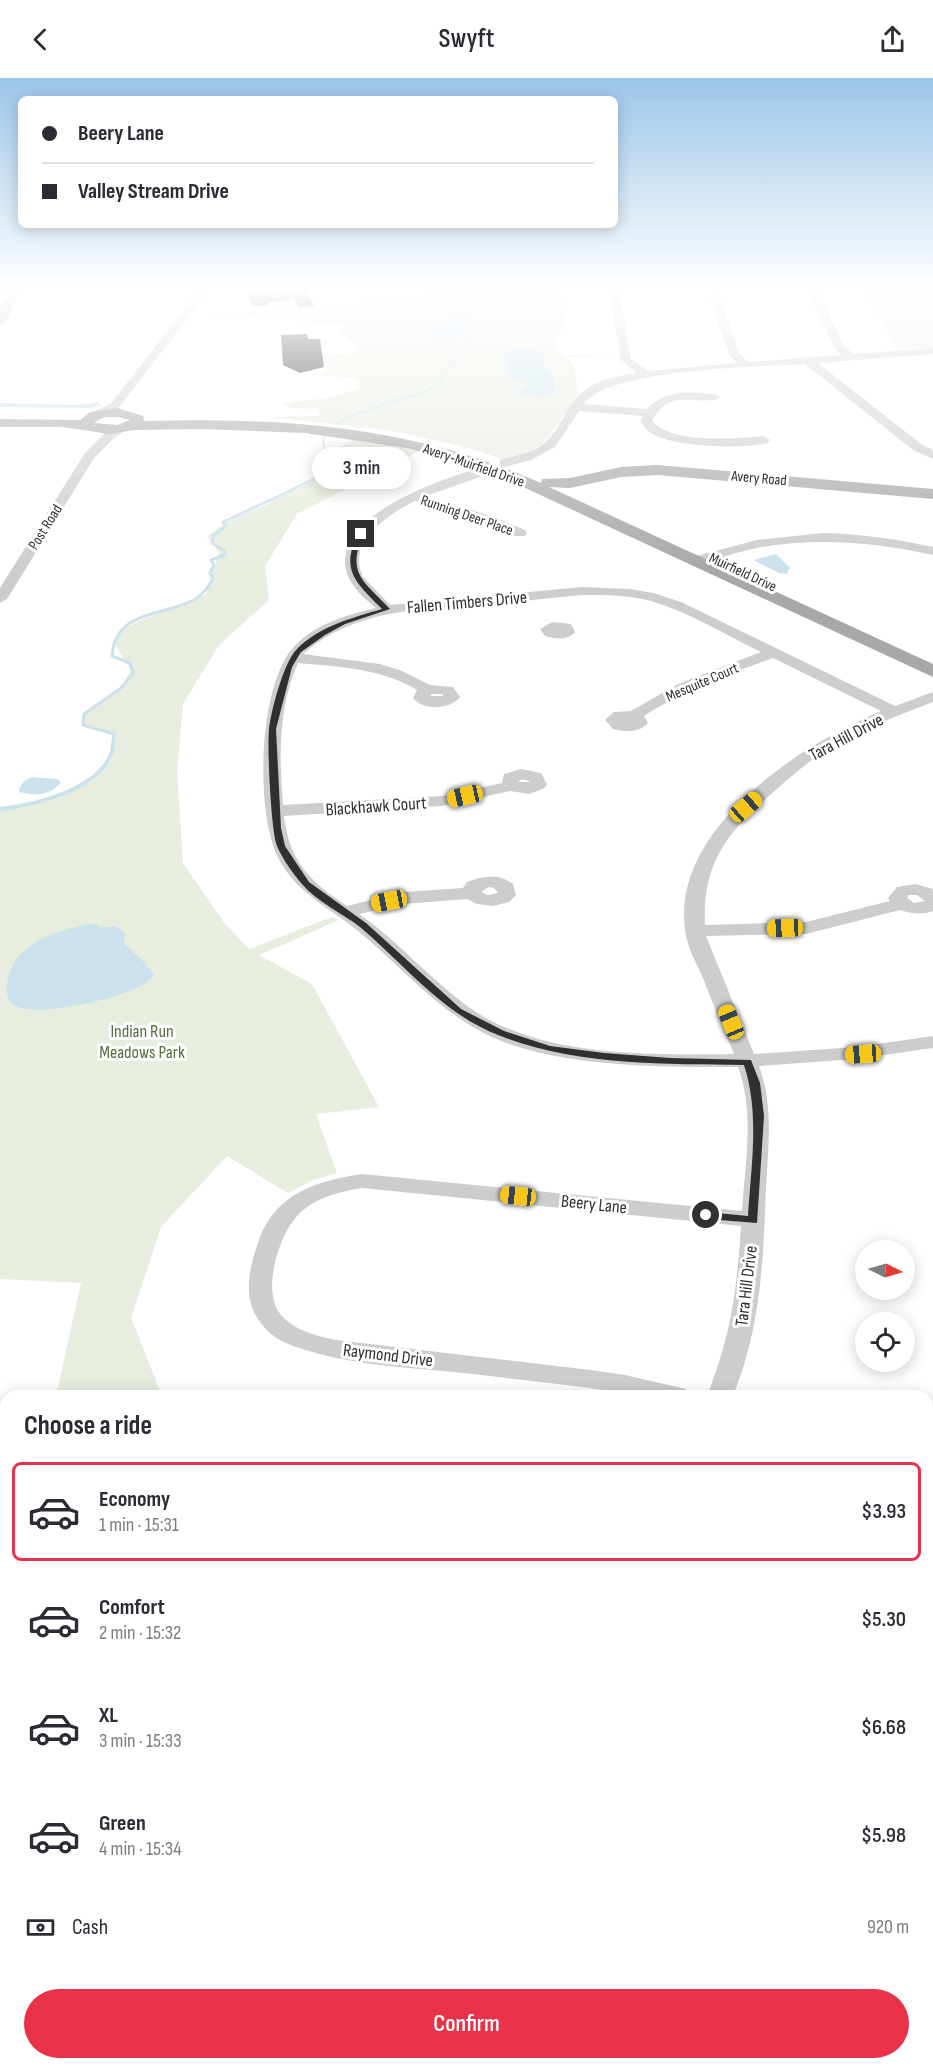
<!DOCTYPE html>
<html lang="en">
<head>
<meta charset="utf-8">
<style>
	:root { --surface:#fff; --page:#f7f7f7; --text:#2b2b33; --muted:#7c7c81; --line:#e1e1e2; --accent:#e83249 }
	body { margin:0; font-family:"Sofia Sans Condensed",sans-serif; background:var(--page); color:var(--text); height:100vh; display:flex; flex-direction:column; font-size:22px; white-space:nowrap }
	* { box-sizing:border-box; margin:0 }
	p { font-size:20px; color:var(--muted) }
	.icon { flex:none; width:33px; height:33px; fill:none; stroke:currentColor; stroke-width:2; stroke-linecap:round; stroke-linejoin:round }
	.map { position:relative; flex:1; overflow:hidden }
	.panel { position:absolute; left:0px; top:1312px; width:933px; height:680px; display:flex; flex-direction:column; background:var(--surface); border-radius:18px 18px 0 0; box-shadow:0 3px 15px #0003 }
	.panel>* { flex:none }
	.top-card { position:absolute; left:18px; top:18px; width:600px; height:132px; border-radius:9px; box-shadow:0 3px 15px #0003; display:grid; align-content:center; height:132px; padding:0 24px; background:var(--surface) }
	.needle { width:39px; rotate:95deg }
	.fabs { position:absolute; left:855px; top:1162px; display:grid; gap:12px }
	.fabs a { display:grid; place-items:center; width:60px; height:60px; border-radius:50%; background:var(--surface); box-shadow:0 3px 15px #0003; font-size:30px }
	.end { position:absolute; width:27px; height:27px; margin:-14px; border:8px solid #303030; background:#fff; box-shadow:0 0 0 3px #fff }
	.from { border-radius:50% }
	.bubble { position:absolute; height:42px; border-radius:21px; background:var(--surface); box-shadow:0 3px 15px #0003; font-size:20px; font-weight:600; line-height:42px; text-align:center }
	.car { position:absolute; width:18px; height:36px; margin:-18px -9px; border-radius:8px; box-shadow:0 0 4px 2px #0007; background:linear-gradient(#f5c518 24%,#345 0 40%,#f5c518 0 76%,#345 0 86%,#f5c518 0) }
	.top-card b { display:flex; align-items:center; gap:21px; height:57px; font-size:22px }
	.top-card b+b { border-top:2px solid var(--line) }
	.top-card i { width:15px; height:15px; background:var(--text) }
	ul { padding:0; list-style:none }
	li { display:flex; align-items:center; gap:18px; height:99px; margin:0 12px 9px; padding:0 12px; border:3px solid transparent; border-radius:9px }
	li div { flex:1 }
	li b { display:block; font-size:22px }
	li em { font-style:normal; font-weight:600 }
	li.on { border-color:var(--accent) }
	li>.icon { width:54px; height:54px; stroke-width:1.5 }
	h2 { padding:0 24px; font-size:27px; line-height:72px }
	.pay { display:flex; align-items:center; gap:15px; height:66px; padding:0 24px; font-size:22px }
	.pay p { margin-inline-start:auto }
	.cta { display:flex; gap:12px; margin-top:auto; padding:12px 24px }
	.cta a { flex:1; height:69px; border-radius:36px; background:var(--accent); color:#fff; font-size:24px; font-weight:600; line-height:69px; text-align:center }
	header { display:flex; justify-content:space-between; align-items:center; height:78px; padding:0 24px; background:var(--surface); font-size:27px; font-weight:600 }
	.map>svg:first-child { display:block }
	.green { fill:#e7eddf }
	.water { fill:#cbe2ed }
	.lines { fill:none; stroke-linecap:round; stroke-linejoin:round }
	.stream-far2 { stroke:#cbe2ed; stroke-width:2 }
	.stream-far1 { stroke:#cbe2ed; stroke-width:3 }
	.stream { stroke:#cbe2ed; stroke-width:4 }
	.building { fill:#171717 }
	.minor { fill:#cdcdcd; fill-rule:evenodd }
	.major { fill:#a8a8a8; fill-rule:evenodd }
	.route { fill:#303030 }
	.labels { text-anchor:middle; stroke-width:6; stroke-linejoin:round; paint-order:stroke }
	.far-street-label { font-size:15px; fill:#303030; stroke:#fff }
	.street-label { font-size:18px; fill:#303030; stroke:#fff }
	.park-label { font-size:18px; fill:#566e3c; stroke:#fff }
</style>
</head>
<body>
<header><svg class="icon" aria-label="back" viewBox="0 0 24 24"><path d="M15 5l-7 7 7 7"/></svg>Swyft<svg class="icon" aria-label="share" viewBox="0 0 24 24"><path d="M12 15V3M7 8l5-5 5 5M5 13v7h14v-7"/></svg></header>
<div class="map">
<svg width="933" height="1991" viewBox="0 0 933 1991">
	<rect width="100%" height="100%" fill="#fff"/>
	<!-- green -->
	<g class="green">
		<path d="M428 213H560L564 218V249L555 260 557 271 565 277 620 278 567 279 573 287 579 316 546 363 536 370 512 381H503L458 367 387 352 268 339 320 338 318 331 292 330 282 326 333 319 360 310 357 305 358 302 354 300 321 297 328 290 318 279 356 274 357 268 342 254V247L243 237H198L365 225 373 224 377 218H417Z"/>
		<path d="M864 213H933V272L929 270 897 272Z"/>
		<path d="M355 360 421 372 297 436 265 488 269 522 219 567 183 626 177 694 183 785 225 846 249 871 332 839 339 842 259 877 312 906 379 1029 316 1036 337 1095 313 1102 288 1115 227 1078 161 1149 131 1240 162 1318H56L81 1205 0 1201V731C40 727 86 714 110 679 113 673 113 663 114 656L83 647 84 636 121 610 131 592 114 565 122 552 143 541 206 516 219 474 207 459 228 442 262 429 316 398 342 388 350 382 351 377 347 375H330Z"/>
		<path d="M6 1543V1615L0 1614V1557H3Z"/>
	</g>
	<!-- water -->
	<g class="water">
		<path d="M458 237 471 239 473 242 466 246 467 251 458 260 439 264 432 255 445 239Z"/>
		<path d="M516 270H532L541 273 546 288 555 303V315L540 320 516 317 529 307C506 299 509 300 504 275Z"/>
		<path d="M98 324 102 328 89 330 0 329V325L77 327Z"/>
		<path d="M776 476 790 490 787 496 779 495 753 482Z"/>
		<path d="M32 699 57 701 61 704C50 718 36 718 20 714L19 711 24 703Z"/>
		<path d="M95 845 101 850 115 848 125 855 124 866 142 882 154 897C151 900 147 904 144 906 123 920 35 941 14 927 7 923 6 914 7 907 12 863 59 852 95 845Z"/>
	</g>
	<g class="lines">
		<!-- stream-far2 -->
		<g class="stream-far2">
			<path d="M339 345 347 339 408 318 424 315 438 306 467 262 523 213"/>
			<path d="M289 413 349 383V378L325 374 323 361 326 357"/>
		</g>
		<!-- stream-far1 -->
		<path class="stream-far1" d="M112 671 114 656 83 647 84 636 121 610 133 596 130 585 112 578C115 532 163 538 194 522 203 517 208 509 213 501L210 495 214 487 211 482 225 477V473L212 465 214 457 226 448 223 444 292 412"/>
		<!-- stream -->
		<path class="stream" d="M0 731C34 727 105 711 113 669"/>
	</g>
	<!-- building -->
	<g class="building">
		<path d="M247 213H306L314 228 298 229 292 217 293 222 267 224 268 227 253 228Z"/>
		<path d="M307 256 308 261H320L324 289 300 295 283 287 281 257Z"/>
	</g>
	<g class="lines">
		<!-- minor -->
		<g class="minor">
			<path d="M199 213H209L119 329 103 338H95V334L111 325Z"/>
			<path d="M609 213H619L631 281 648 293 737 285 729 276 710 218 715 215 720 218 739 275 748 284 841 277 834 269 808 213H818L844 268 853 276 933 270V276L818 285 921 366 933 372V381L913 372 805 286C761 289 607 291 584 326L647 331C665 311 689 314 714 316L720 319 718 321C690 327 670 310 652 343 672 366 735 361 764 358L770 362 768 365C741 371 673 370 649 354 646 351 643 346 640 343L643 338 579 333 555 369 531 382 504 389 500 388V382C515 378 536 374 547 363 562 348 567 326 584 313 598 301 619 298 637 295L621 282Z"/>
			<path d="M121 347 127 351 113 361 94 380 7 521 0 525V510L85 375 105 355Z"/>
			<path d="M493 386 499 390 497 393 426 418 491 438 525 452 527 455 525 458H515L481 444 415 423C388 437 346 463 363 499L390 527 582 509 630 511 653 515 681 524 895 628 933 614V624C897 638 861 651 828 671 807 684 788 701 770 717 727 755 702 786 705 847L806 844 890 823 888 820 897 809 915 806 933 811V833C921 837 912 836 900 832L806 856 706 858 754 976 856 969 933 958V970L856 981 759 988C774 1028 768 1069 766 1111 763 1186 761 1248 733 1318H707C731 1257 737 1213 741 1148L362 1110C339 1114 316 1119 299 1136 279 1155 260 1216 282 1238 296 1253 317 1258 336 1262L591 1292 625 1297 686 1311 690 1318C673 1318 656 1320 640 1318 623 1317 607 1312 590 1310 551 1305 512 1301 473 1296 422 1290 365 1289 316 1275 298 1270 276 1264 264 1249 240 1222 249 1190 260 1159 277 1115 319 1102 362 1096L742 1133C745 1086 755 1035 738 989 664 989 561 990 492 959 439 935 402 889 358 853 330 830 300 817 281 785 254 740 258 611 292 571 312 547 346 537 376 530 365 521 351 509 347 495 328 436 452 397 493 386ZM582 517C605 517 629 517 651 523 689 534 726 557 761 574L678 606 631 633 614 634 605 642 613 651C626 654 639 655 648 645L644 638C684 612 728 596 773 580L881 633C799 667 662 756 687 862 690 875 698 888 703 900 713 926 723 951 734 976 648 977 539 980 467 928 429 900 398 863 359 836L404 826 467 821 477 826 493 828 509 824 516 817 513 806C498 795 484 798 467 804L463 810 404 814 347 828C310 804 289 783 284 738L442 728 510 713 529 716 545 710 547 706 541 695 521 691 504 696 502 705 442 718 283 727C279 679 278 630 298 585 339 589 381 590 417 612L413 620C424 633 449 632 460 619L453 609 430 607 402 593 380 586 303 576C354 531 421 531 486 526 518 524 550 520 582 517ZM432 616H443V618H430ZM522 701 529 703 530 704H518ZM489 809 494 810 498 815 488 817 481 814ZM909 817H917L925 823 914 825 907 820Z"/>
			<path d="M823 455C861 456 896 461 933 469V477C875 464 816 459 757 470 736 474 715 482 694 487L687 483 689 480 757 462Z"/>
			<path d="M552 544 571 546 575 554C567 563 556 561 545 558L540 551Z"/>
			<path d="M933 1509V1537L927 1539V1511Z"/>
			<path d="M0 1806 6 1807V1837L0 1836Z"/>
			<path d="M111 1986H149L147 1991H109Z"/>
			<path d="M633 1986H704L706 1991H635Z"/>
		</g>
		<!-- major -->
		<g class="major">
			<path d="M7 213H19L7 243 0 247V228Z"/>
			<path d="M118 330 143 338 144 343C280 339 415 348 541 405L542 401 570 400 621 389 658 387 933 411V421L658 397 621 399 570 410 549 409 933 586V599L493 395 407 370 305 355 202 351 134 352 109 356 63 349H0V341L80 342 90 334ZM104 339H118L130 342 117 347 94 345Z"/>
		</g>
	</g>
	<!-- sky -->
	<linearGradient id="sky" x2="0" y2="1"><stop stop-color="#9cc6ea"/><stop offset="0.43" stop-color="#fff"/><stop offset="1" stop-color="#fff" stop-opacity="0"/></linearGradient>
	<rect width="933" height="492" fill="url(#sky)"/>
	<!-- route -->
	<path class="route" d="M359 455 364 456C345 496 365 504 390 531L345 546 325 557 301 574 292 589 276 651 281 750 285 768 309 804 366 845 461 931 504 953 550 968 604 975 670 980 751 982 760 1005 764 1038 757 1145 706 1141 701 1137 706 1134 748 1138C751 1088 760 1036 744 987 663 986 574 988 498 957 442 935 405 887 360 849 342 835 317 824 302 806 293 796 282 780 277 768 271 753 267 670 269 651 271 633 284 583 297 571 320 548 352 540 382 531 356 505 339 491 359 455Z"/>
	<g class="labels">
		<!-- far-street labels -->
		<g class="far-street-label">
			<text transform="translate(474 387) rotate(19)" y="5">Avery-Muirfield Drive</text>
			<text transform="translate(759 400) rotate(5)" y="5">Avery Road</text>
			<text transform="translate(467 437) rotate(19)" y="5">Running Deer Place</text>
			<text transform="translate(45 449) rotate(-58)" y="5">Post Road</text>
			<text transform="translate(743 494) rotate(25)" y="5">Muirfield Drive</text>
			<text transform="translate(702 604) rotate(-23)" y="5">Mesquite Court</text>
		</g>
		<!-- street labels -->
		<g class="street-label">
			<text transform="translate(467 524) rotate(-5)" y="6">Fallen Timbers Drive</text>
			<text transform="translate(846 659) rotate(-28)" y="6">Tara Hill Drive</text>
			<text transform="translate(376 728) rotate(-4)" y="6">Blackhawk Court</text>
			<text transform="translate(594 1126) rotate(6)" y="6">Beery Lane</text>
			<text transform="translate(746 1208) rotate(-83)" y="6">Tara Hill Drive</text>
			<text transform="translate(388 1277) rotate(7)" y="6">Raymond Drive</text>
		</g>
		<!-- park labels -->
		<g class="park-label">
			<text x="142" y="959">Indian Run<tspan x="142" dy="21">Meadows Park</tspan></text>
		</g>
	</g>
</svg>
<div class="fabs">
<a><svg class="needle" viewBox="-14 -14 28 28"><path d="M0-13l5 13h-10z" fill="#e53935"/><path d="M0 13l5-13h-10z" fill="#7c7c81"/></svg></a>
<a><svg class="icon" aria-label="locate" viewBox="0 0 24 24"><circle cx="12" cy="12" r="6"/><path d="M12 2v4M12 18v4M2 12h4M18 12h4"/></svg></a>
</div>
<i class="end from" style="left:706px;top:1137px"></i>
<i class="end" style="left:361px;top:456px"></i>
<div class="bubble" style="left:312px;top:369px;width:99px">3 min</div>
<i class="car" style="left:465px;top:718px;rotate:257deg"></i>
<i class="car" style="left:746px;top:729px;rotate:49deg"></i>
<i class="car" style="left:389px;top:823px;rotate:259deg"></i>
<i class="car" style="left:785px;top:850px;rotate:268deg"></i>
<i class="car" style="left:731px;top:944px;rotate:337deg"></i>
<i class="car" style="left:863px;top:976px;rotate:266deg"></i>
<i class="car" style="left:518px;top:1118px;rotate:276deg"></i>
<div class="top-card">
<b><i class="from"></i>Beery Lane</b>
<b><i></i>Valley Stream Drive</b>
</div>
<section class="panel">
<h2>Choose a ride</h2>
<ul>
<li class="on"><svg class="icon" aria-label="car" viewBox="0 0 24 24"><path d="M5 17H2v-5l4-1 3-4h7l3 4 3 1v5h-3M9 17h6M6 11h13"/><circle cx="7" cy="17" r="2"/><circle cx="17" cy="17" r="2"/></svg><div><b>Economy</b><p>1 min · 15:31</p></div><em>$3.93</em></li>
<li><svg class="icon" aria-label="car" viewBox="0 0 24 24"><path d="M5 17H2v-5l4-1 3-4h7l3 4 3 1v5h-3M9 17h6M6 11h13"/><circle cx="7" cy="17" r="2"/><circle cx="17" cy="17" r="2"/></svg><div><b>Comfort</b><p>2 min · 15:32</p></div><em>$5.30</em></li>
<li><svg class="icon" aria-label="car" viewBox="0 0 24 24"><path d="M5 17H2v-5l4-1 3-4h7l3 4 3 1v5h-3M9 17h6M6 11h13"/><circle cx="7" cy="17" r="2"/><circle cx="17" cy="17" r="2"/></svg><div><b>XL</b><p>3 min · 15:33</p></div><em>$6.68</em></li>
<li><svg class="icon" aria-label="car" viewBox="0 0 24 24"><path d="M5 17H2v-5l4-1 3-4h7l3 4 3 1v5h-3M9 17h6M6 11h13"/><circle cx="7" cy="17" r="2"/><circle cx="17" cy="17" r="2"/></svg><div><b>Green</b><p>4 min · 15:34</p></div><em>$5.98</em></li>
</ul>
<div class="pay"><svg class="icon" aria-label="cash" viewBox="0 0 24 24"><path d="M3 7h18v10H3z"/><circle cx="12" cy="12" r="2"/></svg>Cash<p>920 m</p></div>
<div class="cta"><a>Confirm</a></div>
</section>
</div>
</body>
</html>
